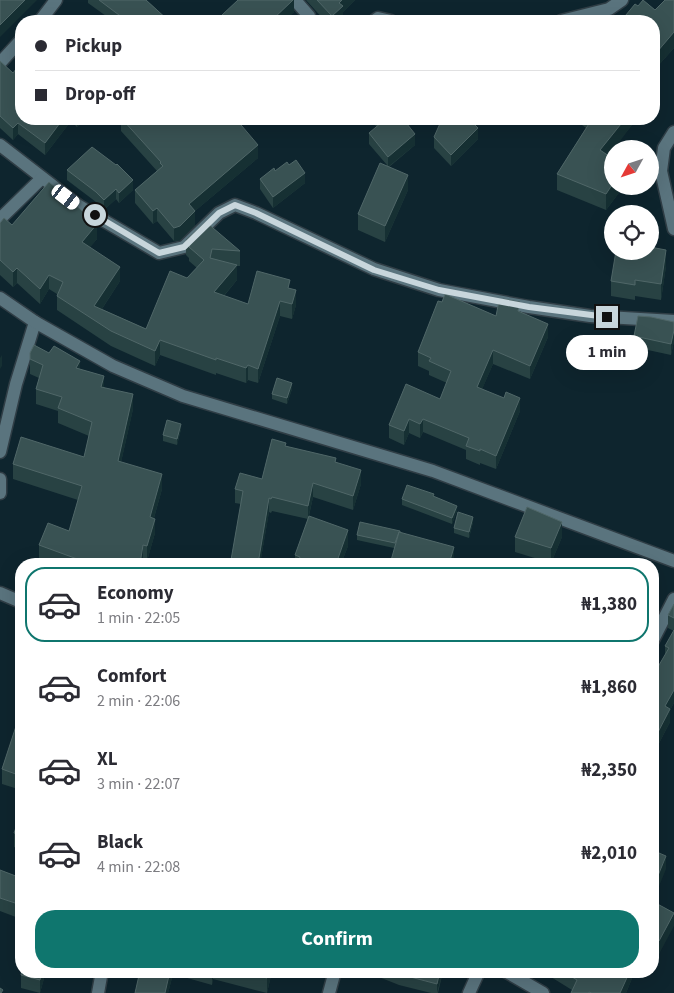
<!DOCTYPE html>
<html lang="en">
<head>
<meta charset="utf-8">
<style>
	:root { --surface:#fff; --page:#f7f7f7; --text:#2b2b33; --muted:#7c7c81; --line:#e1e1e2; --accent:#0f766e }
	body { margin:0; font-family:"Source Sans 3",sans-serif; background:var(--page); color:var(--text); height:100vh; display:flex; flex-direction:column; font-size:19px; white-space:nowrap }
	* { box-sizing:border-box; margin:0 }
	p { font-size:16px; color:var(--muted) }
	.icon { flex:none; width:28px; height:28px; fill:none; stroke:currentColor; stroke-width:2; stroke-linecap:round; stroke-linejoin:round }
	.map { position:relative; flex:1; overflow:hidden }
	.drawer { position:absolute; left:15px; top:558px; width:644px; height:420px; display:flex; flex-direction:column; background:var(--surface); border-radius:20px; box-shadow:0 5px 20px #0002 }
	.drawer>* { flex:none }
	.banner { position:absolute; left:15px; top:15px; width:645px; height:110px; border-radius:20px; box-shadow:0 5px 20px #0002; display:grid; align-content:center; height:110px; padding:0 20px; background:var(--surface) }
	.needle { width:32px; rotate:230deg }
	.controls { position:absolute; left:604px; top:140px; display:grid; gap:10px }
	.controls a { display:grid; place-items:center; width:55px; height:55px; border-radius:50%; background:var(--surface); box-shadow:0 5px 20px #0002; font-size:25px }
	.end { position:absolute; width:22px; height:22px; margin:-11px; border:6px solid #c8d6dc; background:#111; box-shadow:0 0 0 2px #111 }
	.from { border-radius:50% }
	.bubble { position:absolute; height:35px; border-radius:18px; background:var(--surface); box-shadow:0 5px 20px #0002; font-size:16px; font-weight:700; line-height:35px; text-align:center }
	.car { position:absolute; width:15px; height:30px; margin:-15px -8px; border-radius:6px; box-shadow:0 0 4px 1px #0007; background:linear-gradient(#fff 24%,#345 0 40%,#fff 0 76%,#345 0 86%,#fff 0) }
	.banner b { display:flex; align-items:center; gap:18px; height:48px; font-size:19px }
	.banner b+b { border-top:1px solid var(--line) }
	.banner i { width:12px; height:12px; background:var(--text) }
	ul { padding:9px 0 0; list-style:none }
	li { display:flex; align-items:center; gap:15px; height:75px; margin:0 10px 8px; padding:0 10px; border:2px solid transparent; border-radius:20px }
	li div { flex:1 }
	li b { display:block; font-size:19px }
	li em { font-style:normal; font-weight:700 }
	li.on { border-color:var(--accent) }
	li>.icon { width:45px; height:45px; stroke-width:1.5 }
	.primary-button { display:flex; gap:10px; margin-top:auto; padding:10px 20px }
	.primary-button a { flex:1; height:58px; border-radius:20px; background:var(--accent); color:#fff; font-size:20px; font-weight:700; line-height:58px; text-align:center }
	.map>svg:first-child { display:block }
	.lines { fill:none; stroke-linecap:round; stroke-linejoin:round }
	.minor-casing { stroke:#303e46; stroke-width:15 }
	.tertiary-casing { stroke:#303e46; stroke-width:15 }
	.minor { stroke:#5a747e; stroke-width:12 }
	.tertiary { stroke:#5a747e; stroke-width:12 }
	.wall { fill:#284243 }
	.shaded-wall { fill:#163033 }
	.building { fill:#395253; stroke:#506768 }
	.route { stroke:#c8d6dc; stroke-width:6 }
</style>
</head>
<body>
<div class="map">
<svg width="674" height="993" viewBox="0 0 674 993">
	<rect width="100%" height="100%" fill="#0e252e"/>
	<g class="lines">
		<defs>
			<g id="minor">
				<path d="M295 0 309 16"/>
				<path d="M40 21 56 0"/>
				<path d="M374 21 378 18 391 21"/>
				<path d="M561 21 609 9 622 0"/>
				<path d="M0 63 21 40"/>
				<path d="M674 132 664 148 661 171 674 229"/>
				<path d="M0 145 79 206 159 253 184 247 219 213 235 205 256 213 374 269 439 290 529 307 590 316 674 321"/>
				<path d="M0 219 42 178"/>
				<path d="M0 452 16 384 35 322"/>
				<path d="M0 479V493"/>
				<path d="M0 593 21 602"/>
				<path d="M652 642 674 599"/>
				<path d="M505 971 543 993"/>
				<path d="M98 993 102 971"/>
				<path d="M329 993 335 971"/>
				<path d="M469 993 479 971"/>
			</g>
			<path id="tertiary" d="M0 298 35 322 113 366 183 396 433 471 674 561"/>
		</defs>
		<!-- minor casing -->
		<use href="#minor" class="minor-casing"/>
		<!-- tertiary casing -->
		<use href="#tertiary" class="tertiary-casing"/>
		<!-- minor -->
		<use href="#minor" class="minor"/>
		<!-- tertiary -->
		<use href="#tertiary" class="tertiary"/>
	</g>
	<!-- wall -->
	<g class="wall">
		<path d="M88 0H146L169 21H113L88 3Z"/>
		<path d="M294 0V12L284 21H222V15Z"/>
		<path d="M306 0H355L343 12V18L340 21H325Z"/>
		<path d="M674 0V48L657 67 654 65V21L638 6 655 10Z"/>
		<path d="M0 61 21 119H85L77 127 71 121 45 155 18 134 13 140 0 128Z"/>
		<path d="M121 119H155L258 158 195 211V225L180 240 174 241 157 221 153 224 135 203V190L157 171 121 131Z"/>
		<path d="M369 119H403L415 145 389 167 408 190 385 242 358 230V214L387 165 369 144V133L377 127Z"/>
		<path d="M574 119H632V125L612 149V150L609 155 612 186H624L606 210 557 190V174L586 128Z"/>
		<path d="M434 137 478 139 451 166 434 148Z"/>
		<path d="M67 170 133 190 119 203 116 199 104 210 96 202 67 180Z"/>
		<path d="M275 171 305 183 273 208 260 189V179Z"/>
		<path d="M0 223 12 225 97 239 90 247 120 281 102 309 146 329 187 278 197 268 189 261V258L186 255V240L240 251V266H237V280L224 296 248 304 290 289 296 305 292 319 280 316 258 383 248 380 246 383 216 373V375L160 355 155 366 111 346 57 310V294L49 289 40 304 17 283 13 287 0 275Z"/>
		<path d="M666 266 661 300 635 296V300L611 296V281Z"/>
		<path d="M520 311 548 337 530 379 493 364 482 389 520 411 496 469 480 463V465L466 459V450L423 432 420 438 409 433 404 445 389 438V425L440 399 447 383 429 375V371L418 366V352L496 316Z"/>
		<path d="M674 322V341L671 355 634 347V336Z"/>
		<path d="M30 353 80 369 133 409 121 462 162 489 154 518 155 533 147 561 143 560V564H51L39 560V545L69 531 78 500 13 479V464L84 457 89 436 58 423V411L36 404V389L39 378 30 374Z"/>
		<path d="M292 389 287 404 272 399V394Z"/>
		<path d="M181 429 177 445 163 441V435Z"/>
		<path d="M286 446 336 462 361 484 353 510 313 497 309 516 348 546 341 564H295V555L308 519 272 511 271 513 269 512 260 564H231V560L241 504 235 503V489L262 479Z"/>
		<path d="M434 497 457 511 452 524 402 505V499Z"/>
		<path d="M473 522 469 538 454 533V528Z"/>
		<path d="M400 532 454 561 357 540V535Z"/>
		<path d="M515 537H562L551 563 515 552Z"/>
		<path d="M674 604V703L670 710V722L655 751 652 750V677L665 655V646L674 631 668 628V615Z"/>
		<path d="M21 711V790L2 784V769Z"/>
		<path d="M21 814V850L14 847V833Z"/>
		<path d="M0 870 21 878V919L0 911Z"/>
		<path d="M652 901 674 913 659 954 652 950Z"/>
		<path d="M22 971H46L40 993 21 988V975Z"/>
		<path d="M140 971H272L267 993 213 979 212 985 173 974 168 993H135Z"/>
		<path d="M369 971H443L438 993H431L399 985 369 973Z"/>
		<path d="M551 971H635L626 993H571L572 990 551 977Z"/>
	</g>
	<!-- shaded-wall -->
	<g class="shaded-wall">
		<path d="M25 0H37L0 37V25Z"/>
		<path d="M293 0H294V12L284 21H271Z"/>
		<path d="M342 0H355L343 12V18L340 21H332V16L339 3Z"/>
		<path d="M674 32V48L657 67V52Z"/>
		<path d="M63 119H71V121L45 155V143Z"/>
		<path d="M77 119H85L77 127Z"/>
		<path d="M625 119H632V125L614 149H612V150L600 166V150Z"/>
		<path d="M18 123V134L13 140V128Z"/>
		<path d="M478 128V139L451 166V155Z"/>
		<path d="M415 134V145L388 167V157Z"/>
		<path d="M258 145V158L195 211V225L180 240 174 241V228L189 204Z"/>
		<path d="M305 173V183L273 208V197Z"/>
		<path d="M408 175V190L385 242V226Z"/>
		<path d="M133 180V190L119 203V193Z"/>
		<path d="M612 185V186H624L606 210V194Z"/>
		<path d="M116 189V199L104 210V200Z"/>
		<path d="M157 208V221L153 224V211Z"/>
		<path d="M97 224V239L82 257V242Z"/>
		<path d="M666 250V266L661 300V284Z"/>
		<path d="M237 265V280L214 307V292Z"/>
		<path d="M120 267V281L94 321V306Z"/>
		<path d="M17 268V283L13 287V272Z"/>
		<path d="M49 275V289L40 304V289Z"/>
		<path d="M296 290V305L292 319V304Z"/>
		<path d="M280 301V316L258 383V369Z"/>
		<path d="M548 324V337L530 379V366Z"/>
		<path d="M674 330V341L671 355V344Z"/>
		<path d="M160 340V355L155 366V351Z"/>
		<path d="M493 350V364L477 401V387Z"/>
		<path d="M2 355V366L0 369V358Z"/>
		<path d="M80 361V376L76 368Z"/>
		<path d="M248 365V380L246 383V368Z"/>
		<path d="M104 376V390L101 387Z"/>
		<path d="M292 383V389L287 404V398Z"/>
		<path d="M133 394V409L118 476V461Z"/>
		<path d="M520 398V411L496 469V456Z"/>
		<path d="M409 419V433L404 445V431Z"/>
		<path d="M423 419V432L420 438V424Z"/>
		<path d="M181 424V429L177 445V439Z"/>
		<path d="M361 470V484L353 510V496Z"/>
		<path d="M162 474V489L150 532V517Z"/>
		<path d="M313 483V497L308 519V506Z"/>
		<path d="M269 498V512L260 564H258Z"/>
		<path d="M457 506V511L452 524V518Z"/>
		<path d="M473 517V522L469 538V532Z"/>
		<path d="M155 519V533L147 561V546Z"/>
		<path d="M562 522V537L551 563V548Z"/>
		<path d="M348 530V546L341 564H336Z"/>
		<path d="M143 545V564H140Z"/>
		<path d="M454 547V561L453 564H449Z"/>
		<path d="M674 690V703L670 710V722L655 751V738L665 706Z"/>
		<path d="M666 856V869L657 891 652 900V887Z"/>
		<path d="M674 914V926L659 954V941Z"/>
		<path d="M42 971H46L40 993V980Z"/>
		<path d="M170 971H173V974L168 993H165Z"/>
		<path d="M212 971H213V979L212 985Z"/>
		<path d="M268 971H272L267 993V978Z"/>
		<path d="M440 971H443L437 993V984Z"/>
		<path d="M630 971H635L626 993H620Z"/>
	</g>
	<!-- building -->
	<g class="building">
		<path d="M0 0H25L0 25Z"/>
		<path d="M99 0H146L169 21H127Z"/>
		<path d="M238 0H293L271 21H228L222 15Z"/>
		<path d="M317 0H342L339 3 343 6 332 16Z"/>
		<path d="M643 0 655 10 665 0H674V32L657 52 654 49V21H621L635 4 638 6Z"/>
		<path d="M0 61 13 73 20 64 21 65V119H63L45 143 18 123 13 128 0 116Z"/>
		<path d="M122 119H236L258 145 189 204 195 211 180 226 174 228 157 208 153 211 135 190 163 166 160 163 161 162Z"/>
		<path d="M379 119H403L415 134 388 157 369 133 382 122Z"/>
		<path d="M442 119H469L478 128 451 155 434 137Z"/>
		<path d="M592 119H625L600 150 612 158V185L606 194 557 174Z"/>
		<path d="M92 147 116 165 117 164 133 180 119 193 116 189 104 200 96 192 67 170Z"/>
		<path d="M296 160 305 173 273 197 260 179 274 168 275 171 287 162 289 165Z"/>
		<path d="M380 163 408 175 385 226 358 214Z"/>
		<path d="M49 182 97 224 82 242 120 267 94 306 146 329 170 271 187 278 204 260 189 247 190 245 186 240 206 222 240 251 212 249 210 258 237 265 214 292 248 304 257 271 290 280 288 288 296 290 292 304 280 301 258 369 248 365 246 368 216 358V360L160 340 155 351 111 331 57 296 63 282 49 275 40 289 17 268 13 272 0 260V223L4 218 12 225Z"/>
		<path d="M650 247 666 250 661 284 635 280V285L611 281 616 251H650Z"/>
		<path d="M445 294 496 316 499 301 502 302 503 299 520 302 518 311 548 324 530 366 493 350 477 387 504 398 506 392 520 398 496 456 480 449V451L466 446 469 438 423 419 420 424 409 419 404 431 389 425 406 384 440 399 451 371 429 361 431 358 418 352 438 301 442 302Z"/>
		<path d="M638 316 651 317 674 322V330L671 344 634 336Z"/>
		<path d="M34 345 49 353 54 346 80 361 76 368 104 376 101 387 133 394 118 461 162 474 150 517 155 519 147 546 143 545 140 564H80V560L39 545 48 523 69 531 82 486 13 464 21 437 84 457 92 422 58 408 62 397 36 389 43 365 30 359V353Z"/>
		<path d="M277 378 292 383 287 398 272 394Z"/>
		<path d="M167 420 181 424 177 439 163 435Z"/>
		<path d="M272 439 286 443 285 446 336 458 335 462 361 470 353 496 313 483 308 506 272 497 271 499 269 498 258 564 231 560 243 491 235 489 240 473 262 479Z"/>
		<path d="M407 485 434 494 433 496 457 506 452 518 402 499Z"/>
		<path d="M527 507 562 522 551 548 515 537Z"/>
		<path d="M458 512 473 517 469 532 454 528Z"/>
		<path d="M309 516 348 530 336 564 298 563 300 557 295 555Z"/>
		<path d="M360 522 400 531V532H399L395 543 357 535Z"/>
		<path d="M399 532 454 547 449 564H390Z"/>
		<path d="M505 560 519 564H503Z"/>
		<path d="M674 604V618L668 615Z"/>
		<path d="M674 630V690L665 706 670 709 655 738 652 737V677L669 648 665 646Z"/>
		<path d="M21 711V776L2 769Z"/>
		<path d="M21 814V835L14 833Z"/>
		<path d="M652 850 666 856 657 878 652 887Z"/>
		<path d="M0 870 21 878V905L0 898Z"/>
		<path d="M652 901 674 913 659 941 652 937Z"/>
		<path d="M22 971H42L40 980 21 975Z"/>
		<path d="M140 971H170L165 993H135Z"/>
		<path d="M241 971H268L267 978Z"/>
		<path d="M392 971H440L437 984 399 974Z"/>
		<path d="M562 971H630L620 993H592L589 992V993H571L577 980Z"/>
		<path d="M0 988 3 990 1 993H0Z"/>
	</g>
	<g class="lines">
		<!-- route -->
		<path class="route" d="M95 215 159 253 184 247 219 213 235 205 256 213 374 270 439 290 529 307 607 317"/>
	</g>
</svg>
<div class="controls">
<a><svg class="needle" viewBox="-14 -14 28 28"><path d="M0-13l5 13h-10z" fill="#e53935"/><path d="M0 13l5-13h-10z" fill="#7c7c81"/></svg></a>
<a><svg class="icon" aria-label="locate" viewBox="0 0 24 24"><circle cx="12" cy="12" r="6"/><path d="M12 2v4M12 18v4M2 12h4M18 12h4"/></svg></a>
</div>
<i class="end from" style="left:95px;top:215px"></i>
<i class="end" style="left:607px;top:317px"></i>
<div class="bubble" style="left:566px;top:335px;width:82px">1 min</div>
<i class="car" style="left:66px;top:197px;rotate:127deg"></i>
<div class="banner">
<b><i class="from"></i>Pickup</b>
<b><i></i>Drop-off</b>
</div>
<section class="drawer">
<ul>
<li class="on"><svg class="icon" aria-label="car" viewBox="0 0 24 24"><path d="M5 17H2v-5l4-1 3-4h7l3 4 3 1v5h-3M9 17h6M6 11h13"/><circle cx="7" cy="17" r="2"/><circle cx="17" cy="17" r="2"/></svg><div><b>Economy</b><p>1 min · 22:05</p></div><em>₦1,380</em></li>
<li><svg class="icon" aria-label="car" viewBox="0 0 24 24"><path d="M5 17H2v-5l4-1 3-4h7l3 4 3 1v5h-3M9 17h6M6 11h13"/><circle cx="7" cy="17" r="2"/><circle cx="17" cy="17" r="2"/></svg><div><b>Comfort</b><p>2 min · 22:06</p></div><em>₦1,860</em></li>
<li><svg class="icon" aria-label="car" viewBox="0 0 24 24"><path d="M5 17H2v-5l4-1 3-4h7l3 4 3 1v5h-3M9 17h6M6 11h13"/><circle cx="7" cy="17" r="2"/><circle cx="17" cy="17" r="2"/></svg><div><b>XL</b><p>3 min · 22:07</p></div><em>₦2,350</em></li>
<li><svg class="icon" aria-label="car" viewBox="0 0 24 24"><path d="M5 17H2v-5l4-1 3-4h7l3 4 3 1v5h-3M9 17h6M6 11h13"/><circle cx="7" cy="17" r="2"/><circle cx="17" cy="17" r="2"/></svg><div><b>Black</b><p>4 min · 22:08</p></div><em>₦2,010</em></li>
</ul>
<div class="primary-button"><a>Confirm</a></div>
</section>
</div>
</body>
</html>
